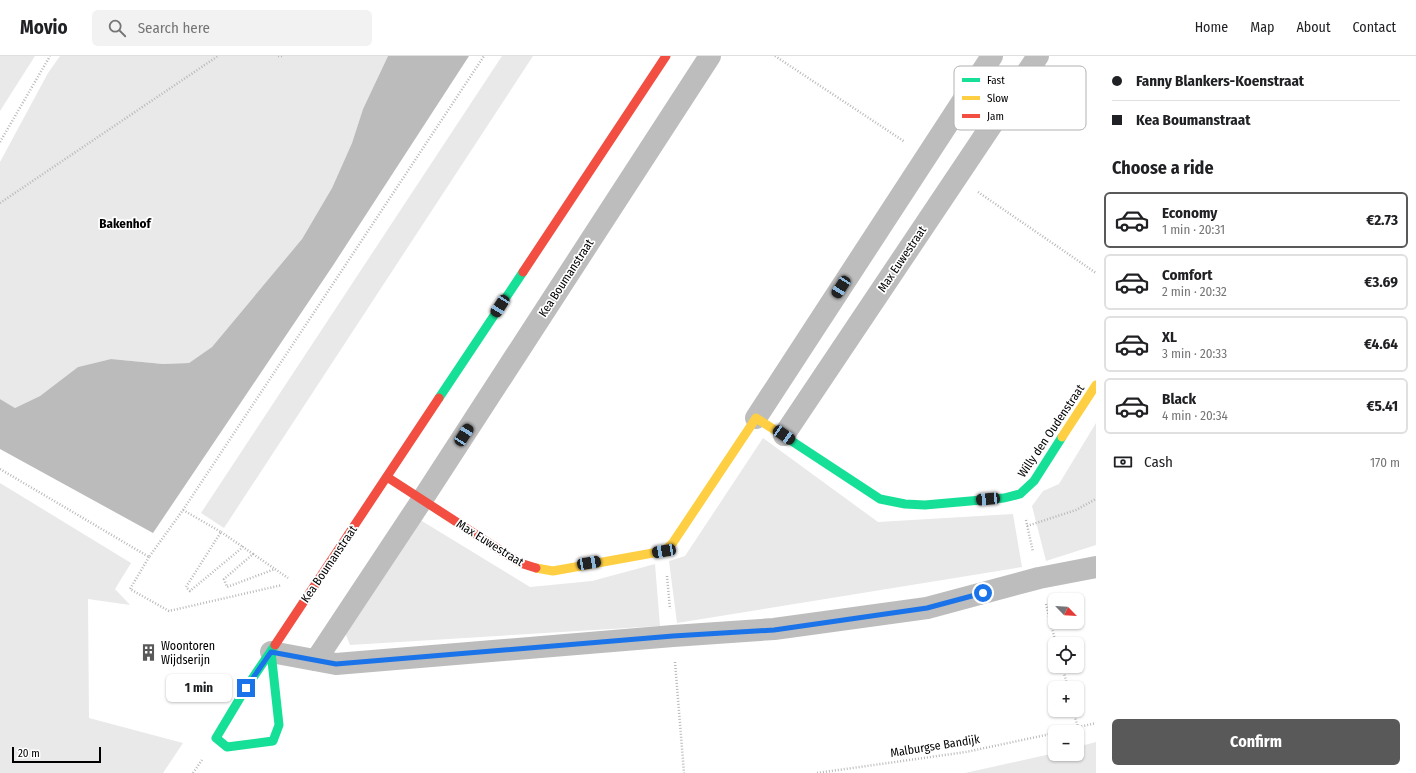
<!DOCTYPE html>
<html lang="en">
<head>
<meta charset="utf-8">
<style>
	:root { --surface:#fff; --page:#f2f2f2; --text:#202124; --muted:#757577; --line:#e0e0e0; --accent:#595959 }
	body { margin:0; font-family:"Fira Sans Condensed",sans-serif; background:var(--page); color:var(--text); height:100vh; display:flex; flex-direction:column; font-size:15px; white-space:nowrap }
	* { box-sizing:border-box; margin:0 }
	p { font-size:13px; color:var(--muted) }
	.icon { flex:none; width:22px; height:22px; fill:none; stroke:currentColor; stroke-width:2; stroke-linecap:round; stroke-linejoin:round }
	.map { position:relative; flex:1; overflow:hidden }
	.sheet { display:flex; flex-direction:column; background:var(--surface); width:320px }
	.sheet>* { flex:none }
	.top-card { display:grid; align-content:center; height:88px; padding:0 16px; background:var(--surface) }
	.needle { width:26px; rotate:115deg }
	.controls { position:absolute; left:1048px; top:537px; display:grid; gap:8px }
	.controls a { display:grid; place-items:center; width:36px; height:36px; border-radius:6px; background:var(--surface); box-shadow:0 1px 3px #0004; font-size:20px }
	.scale { position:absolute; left:12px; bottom:10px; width:89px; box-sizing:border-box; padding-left:4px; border:2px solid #000; border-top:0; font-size:11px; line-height:14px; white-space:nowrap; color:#000; -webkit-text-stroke:3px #fff; paint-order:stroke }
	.end { position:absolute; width:18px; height:18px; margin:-9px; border:5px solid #1a73e8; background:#fff; box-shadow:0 0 0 2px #fff }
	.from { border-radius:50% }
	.bubble { position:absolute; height:28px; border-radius:6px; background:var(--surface); box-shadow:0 1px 3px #0004; font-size:13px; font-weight:700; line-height:28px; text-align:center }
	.car { position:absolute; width:12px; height:24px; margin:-12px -6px; border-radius:5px; box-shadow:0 0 3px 1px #0007; background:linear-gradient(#222 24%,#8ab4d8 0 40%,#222 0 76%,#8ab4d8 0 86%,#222 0) }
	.top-card b { display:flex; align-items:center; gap:14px; height:38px; font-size:15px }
	.top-card b+b { border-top:1px solid var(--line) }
	.top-card i { width:10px; height:10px; background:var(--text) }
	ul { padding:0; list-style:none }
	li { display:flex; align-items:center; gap:12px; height:56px; margin:0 8px 6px; padding:0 8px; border:2px solid var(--line); border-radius:6px }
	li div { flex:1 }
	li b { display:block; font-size:15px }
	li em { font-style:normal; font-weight:700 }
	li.on { border-color:var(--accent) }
	li>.icon { width:36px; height:36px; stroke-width:1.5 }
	h2 { padding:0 16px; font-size:18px; line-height:48px }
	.pay { display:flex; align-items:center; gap:10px; height:44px; padding:0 16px; font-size:15px }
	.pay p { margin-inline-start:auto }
	.cta { display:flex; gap:8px; margin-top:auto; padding:8px 16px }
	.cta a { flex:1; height:46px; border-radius:6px; background:var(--accent); color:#fff; font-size:16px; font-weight:700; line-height:46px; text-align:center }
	header { display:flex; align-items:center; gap:24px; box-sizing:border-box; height:56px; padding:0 20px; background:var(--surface); border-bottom:1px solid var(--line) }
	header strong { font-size:19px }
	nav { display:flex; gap:22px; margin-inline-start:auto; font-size:14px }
	.search { width:280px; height:36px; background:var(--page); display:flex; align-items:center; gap:10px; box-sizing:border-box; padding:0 14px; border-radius:6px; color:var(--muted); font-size:15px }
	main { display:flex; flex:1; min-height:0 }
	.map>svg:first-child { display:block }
	.green { fill:#e9e9e9 }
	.water { fill:#bbb }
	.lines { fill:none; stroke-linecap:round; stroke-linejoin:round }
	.path { stroke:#b8b8b8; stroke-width:2.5; stroke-dasharray:1 2; stroke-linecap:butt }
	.street { stroke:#bdbdbd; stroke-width:22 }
	.fast { stroke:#16e098; stroke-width:9 }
	.slow { stroke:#ffcf43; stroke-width:9 }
	.jam { stroke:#f24e42; stroke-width:9 }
	.route { stroke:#1a73e8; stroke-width:5 }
	.labels { text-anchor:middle; stroke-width:3.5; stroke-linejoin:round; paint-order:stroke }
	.street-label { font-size:12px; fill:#000; stroke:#fff }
	.poi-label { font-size:12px; fill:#000; stroke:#fff; text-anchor:start }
	.neighbourhood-label { font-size:13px; font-weight:bold; fill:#000; stroke:#fff }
	.key { fill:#fff; stroke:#b2b2b2; stroke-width:1 }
	.key-label { font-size:11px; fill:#000 }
</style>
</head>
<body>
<header>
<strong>Movio</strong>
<div class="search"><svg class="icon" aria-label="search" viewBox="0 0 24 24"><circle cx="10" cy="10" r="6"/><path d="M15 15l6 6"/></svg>Search here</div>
<nav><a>Home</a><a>Map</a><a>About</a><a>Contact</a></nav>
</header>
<main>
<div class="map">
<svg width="1096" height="717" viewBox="0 0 1096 717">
	<rect width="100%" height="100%" fill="#fff"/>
	<!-- green -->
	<g class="green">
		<path d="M0 0H35L0 55Z"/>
		<path d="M60 0H388L363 53 352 87 332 132 302 183 212 291 189 307 163 308 111 303 78 311 40 340 15 352 0 343V106L48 17Z"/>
		<path d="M502 0H533L224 472 201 457Z"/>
		<path d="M1096 367V489L1046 505 1032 450 1043 435 1059 428Z"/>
		<path d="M763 382 878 466 1013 458 1022 511 677 567 669 505 685 500Z"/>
		<path d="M0 427 131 507 115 533 130 549 88 543 89 662 183 687 163 717H0Z"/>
		<path d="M417 462 530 531 592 525 655 508 660 570 350 589 343 572Z"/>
		<path d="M1096 686V717H965L1055 697V698H1077V691Z"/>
	</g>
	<!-- water -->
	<path class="water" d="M388 0H469L332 211 153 477 0 393V343L15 352 40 340 78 311 111 303 163 308 189 307 212 291 302 183 332 132 352 87 363 53Z"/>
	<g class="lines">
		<!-- path -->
		<g class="path">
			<path d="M278 0H282"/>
			<path d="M775 0 905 86"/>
			<path d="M0 86 50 0"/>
			<path d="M978 136 1096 217"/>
			<path d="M0 147 218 0"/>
			<path d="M0 413 149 501 183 454 484 0"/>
			<path d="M183 454 221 476 186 531 190 535 243 491 253 498 224 523 227 531 275 513 288 522"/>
			<path d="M1026 464 1033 496"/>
			<path d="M1027 470 1076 454 1096 443"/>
			<path d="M221 476 243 491"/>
			<path d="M253 498 275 513"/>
			<path d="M149 501 130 533 169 555 282 529"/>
			<path d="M667 520 670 553"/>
			<path d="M1046 548 1056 588"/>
			<path d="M675 606 684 717"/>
			<path d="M1062 610 1068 632"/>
			<path d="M1073 654 1078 672"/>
			<path d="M1058 676 1096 667"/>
			<path d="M193 717 202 704"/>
			<path d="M817 717 966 696 1055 677"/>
		</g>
		<!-- street -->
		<g class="street">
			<path d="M756 362 992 0"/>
			<path d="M784 379 1038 0"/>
			<path d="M271 596 336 608 673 580 774 573 927 552 1039 522 1096 511"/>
			<path d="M316 604 422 444 710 0"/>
		</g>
		<!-- fast -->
		<g class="fast">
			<path d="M439 342 523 216"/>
			<path d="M778 376 880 443 905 448 925 449 1004 442 1020 438 1034 425 1062 381"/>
			<path d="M271 596 279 669 273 685 227 691 216 682 246 632 275 589"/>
		</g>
		<!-- slow -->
		<g class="slow">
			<path d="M1062 381 1096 329"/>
			<path d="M536 512 553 515 664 495 672 488 756 362 778 376"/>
		</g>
		<!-- jam -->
		<g class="jam">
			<path d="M523 216 666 0"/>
			<path d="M387 421 520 507 536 512"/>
			<path d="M275 589 439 342"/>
		</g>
	</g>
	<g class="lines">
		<!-- route -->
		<path class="route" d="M246 632 271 596 336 608 673 580 774 574 927 552 983 537"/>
	</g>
	<!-- icons -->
	<defs>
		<symbol id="building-bare" viewBox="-9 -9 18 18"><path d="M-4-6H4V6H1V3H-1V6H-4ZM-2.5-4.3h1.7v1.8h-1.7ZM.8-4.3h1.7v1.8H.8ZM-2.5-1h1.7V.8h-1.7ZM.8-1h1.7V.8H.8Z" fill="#595959" stroke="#fff" stroke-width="2.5" paint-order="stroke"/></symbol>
	</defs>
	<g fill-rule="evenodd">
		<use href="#building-bare" x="136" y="584" width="25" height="25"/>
	</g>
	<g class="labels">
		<!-- street labels -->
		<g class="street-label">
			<text transform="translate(902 203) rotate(-56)" y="4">Max Euwestraat</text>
			<text transform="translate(566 222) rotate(-57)" y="4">Kea Boumanstraat</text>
			<text transform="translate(1051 375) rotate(-56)" y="4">Willy den Oudenstraat</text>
			<text transform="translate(490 487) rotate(32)" y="4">Max Euwestraat</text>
			<text transform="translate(329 508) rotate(-56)" y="4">Kea Boumanstraat</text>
			<text transform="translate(935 690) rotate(-9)" y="4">Malburgse Bandijk</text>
		</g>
		<!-- poi labels -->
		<g class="poi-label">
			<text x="161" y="594">Woontoren<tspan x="161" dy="14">Wijdserijn</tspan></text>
		</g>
		<!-- neighbourhood labels -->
		<g class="neighbourhood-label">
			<text x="125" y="172">Bakenhof</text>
		</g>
	</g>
	<!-- legend -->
	<rect x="954" y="10" width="132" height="64" rx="6" class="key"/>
	<rect x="962" y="22" width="18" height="4" fill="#16e098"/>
	<rect x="962" y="40" width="18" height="4" fill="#ffcf43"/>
	<rect x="962" y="58" width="18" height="4" fill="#f24e42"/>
	<g class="key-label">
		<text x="987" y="28">Fast</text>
		<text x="987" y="46">Slow</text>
		<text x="987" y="64">Jam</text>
	</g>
</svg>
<div class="controls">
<a><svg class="needle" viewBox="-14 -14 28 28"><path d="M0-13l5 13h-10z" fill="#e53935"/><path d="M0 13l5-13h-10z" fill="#757577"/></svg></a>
<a><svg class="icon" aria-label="locate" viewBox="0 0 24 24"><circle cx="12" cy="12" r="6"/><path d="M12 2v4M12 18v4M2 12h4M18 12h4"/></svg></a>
<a>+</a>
<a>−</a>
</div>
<div class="scale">20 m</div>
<i class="end from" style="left:983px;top:537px"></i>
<i class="end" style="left:246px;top:632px"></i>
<div class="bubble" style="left:166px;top:618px;width:66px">1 min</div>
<i class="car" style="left:841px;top:231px;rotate:213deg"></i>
<i class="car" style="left:500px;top:250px;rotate:213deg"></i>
<i class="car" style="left:464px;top:379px;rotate:33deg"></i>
<i class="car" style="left:784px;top:379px;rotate:124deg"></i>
<i class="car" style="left:988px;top:443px;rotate:265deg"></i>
<i class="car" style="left:664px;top:495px;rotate:260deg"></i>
<i class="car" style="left:589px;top:507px;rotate:80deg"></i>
</div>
<section class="sheet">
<div class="top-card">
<b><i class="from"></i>Fanny Blankers-Koenstraat</b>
<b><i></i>Kea Boumanstraat</b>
</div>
<h2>Choose a ride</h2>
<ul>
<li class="on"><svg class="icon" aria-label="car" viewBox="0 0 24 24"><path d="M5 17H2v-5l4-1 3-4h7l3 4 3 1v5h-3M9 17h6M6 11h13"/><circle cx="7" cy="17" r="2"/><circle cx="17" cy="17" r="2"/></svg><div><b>Economy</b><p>1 min · 20:31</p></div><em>€2.73</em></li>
<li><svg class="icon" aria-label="car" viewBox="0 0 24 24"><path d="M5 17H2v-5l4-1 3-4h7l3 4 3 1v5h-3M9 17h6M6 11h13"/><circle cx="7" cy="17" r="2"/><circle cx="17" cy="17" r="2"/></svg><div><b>Comfort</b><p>2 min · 20:32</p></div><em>€3.69</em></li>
<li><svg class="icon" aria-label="car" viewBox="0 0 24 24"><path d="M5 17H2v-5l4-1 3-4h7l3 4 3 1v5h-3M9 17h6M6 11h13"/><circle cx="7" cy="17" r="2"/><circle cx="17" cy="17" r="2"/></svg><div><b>XL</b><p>3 min · 20:33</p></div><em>€4.64</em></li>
<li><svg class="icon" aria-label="car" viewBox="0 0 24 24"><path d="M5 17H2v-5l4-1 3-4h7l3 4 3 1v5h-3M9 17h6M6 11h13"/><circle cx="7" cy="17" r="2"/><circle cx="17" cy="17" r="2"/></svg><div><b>Black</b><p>4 min · 20:34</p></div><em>€5.41</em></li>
</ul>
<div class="pay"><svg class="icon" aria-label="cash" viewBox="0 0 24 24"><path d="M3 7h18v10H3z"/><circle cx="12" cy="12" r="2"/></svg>Cash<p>170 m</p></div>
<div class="cta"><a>Confirm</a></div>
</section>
</main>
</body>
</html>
